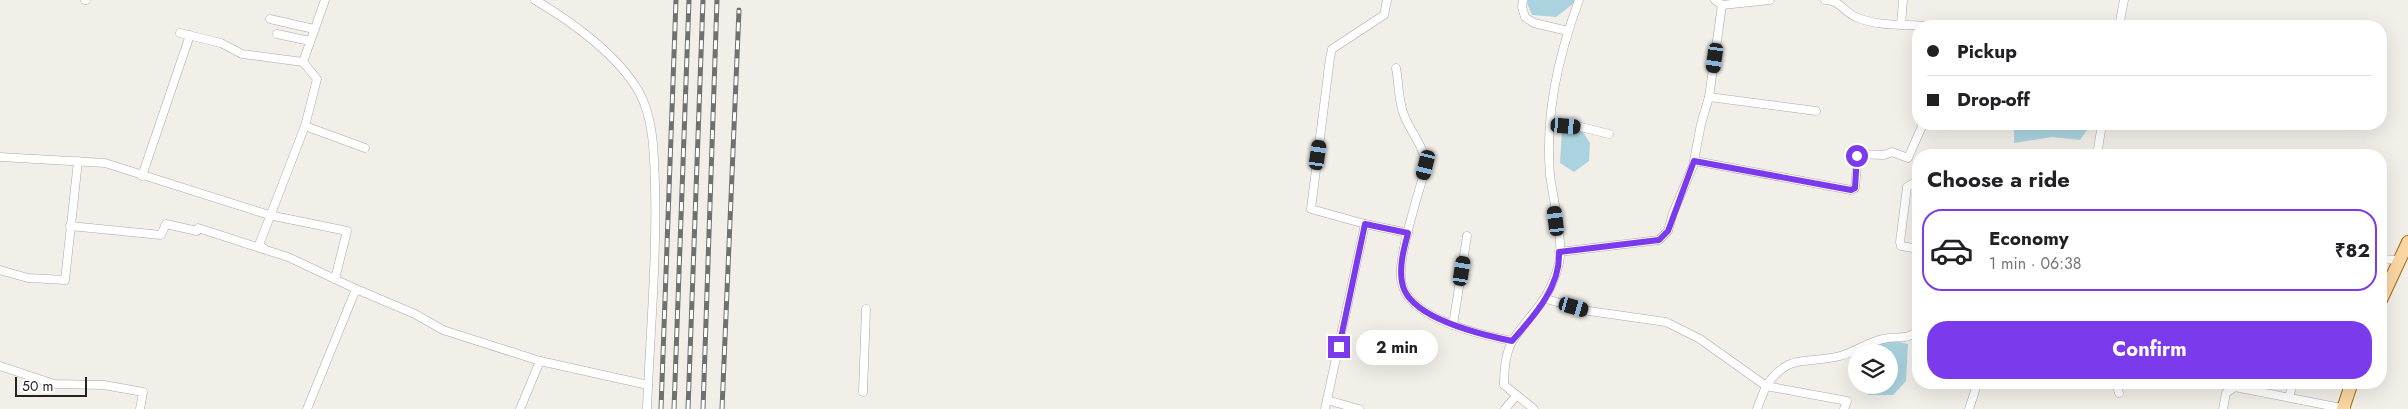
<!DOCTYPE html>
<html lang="en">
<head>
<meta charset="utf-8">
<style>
	:root { --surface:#fff; --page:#f2f2f2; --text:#202124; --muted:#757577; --line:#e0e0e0; --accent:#7c3aed }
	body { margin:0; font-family:Jost,sans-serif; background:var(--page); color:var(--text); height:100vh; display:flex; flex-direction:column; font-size:19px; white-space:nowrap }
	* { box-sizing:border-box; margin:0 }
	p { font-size:16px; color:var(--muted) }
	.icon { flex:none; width:28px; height:28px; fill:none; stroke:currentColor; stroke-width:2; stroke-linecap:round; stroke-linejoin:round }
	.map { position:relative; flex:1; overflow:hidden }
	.panel { position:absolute; left:1912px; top:149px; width:475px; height:240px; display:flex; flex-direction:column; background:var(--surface); border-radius:20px; box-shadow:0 5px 20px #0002 }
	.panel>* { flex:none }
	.hud { position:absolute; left:1912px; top:20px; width:475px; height:110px; border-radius:20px; box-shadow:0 5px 20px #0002; display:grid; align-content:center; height:110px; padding:0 15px; background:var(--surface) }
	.tools { position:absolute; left:1848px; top:344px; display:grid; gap:10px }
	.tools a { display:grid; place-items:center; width:50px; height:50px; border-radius:50%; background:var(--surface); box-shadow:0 5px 20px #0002; font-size:25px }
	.scale { position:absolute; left:15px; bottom:12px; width:72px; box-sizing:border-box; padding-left:5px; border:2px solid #222; border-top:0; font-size:14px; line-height:18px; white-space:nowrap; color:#222; -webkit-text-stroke:4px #fff; paint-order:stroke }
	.end { position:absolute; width:22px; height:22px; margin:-11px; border:6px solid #7c3aed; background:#fff; box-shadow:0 0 0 2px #fff }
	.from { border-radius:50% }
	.bubble { position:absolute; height:35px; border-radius:18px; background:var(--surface); box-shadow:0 5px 20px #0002; font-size:16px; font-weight:700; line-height:35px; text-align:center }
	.car { position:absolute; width:15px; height:30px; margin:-15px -8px; border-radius:6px; box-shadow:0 0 4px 1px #0007; background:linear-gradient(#222 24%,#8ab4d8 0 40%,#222 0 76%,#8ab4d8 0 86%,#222 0) }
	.hud b { display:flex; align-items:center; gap:18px; height:48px; font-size:19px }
	.hud b+b { border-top:1px solid var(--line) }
	.hud i { width:12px; height:12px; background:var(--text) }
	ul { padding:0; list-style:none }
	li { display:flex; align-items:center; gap:15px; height:82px; margin:0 10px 8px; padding:0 5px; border:2px solid transparent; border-radius:20px }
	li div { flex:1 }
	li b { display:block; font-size:19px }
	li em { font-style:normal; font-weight:700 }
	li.selected { border-color:var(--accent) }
	li>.icon { width:45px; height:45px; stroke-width:1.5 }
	h2 { padding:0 15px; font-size:22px; line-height:60px }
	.button { display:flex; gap:10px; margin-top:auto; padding:10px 15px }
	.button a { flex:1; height:58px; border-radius:20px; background:var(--accent); color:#fff; font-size:20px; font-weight:700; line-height:58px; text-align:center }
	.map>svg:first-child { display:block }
	.water { fill:#aad3df }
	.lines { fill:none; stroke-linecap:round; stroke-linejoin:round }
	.minor-casing { stroke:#a9a9a9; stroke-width:9 }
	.primary-casing { stroke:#a06b00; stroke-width:14 }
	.minor { stroke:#fff; stroke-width:8 }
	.primary { stroke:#fcd6a4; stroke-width:12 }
	.rail-casing { stroke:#707070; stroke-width:5 }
	.rail { stroke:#fff; stroke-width:3; stroke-dasharray:9; stroke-linecap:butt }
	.route { stroke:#7c3aed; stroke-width:6 }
</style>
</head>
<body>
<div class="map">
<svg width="2408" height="409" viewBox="0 0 2408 409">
	<rect width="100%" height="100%" fill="#f2efe9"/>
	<!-- water -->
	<g class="water">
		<path d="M1528 0H1578L1556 17 1532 15 1527 3Z"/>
		<path d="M2014 124H2087V130L2080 140 2052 137 2014 143Z"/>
		<path d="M1562 129 1583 132 1590 143 1589 161 1574 172 1560 163Z"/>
		<path d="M1886 339 1908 344 1906 381 1893 395H1868L1869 385H1889V352H1872Z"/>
	</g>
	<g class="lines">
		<defs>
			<g id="minor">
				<path d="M85 0H86"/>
				<path d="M535 0C571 21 618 55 639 92 654 119 654 155 655 185 657 260 650 334 647 409"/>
				<path d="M1523 0 1522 7 1525 17 1534 23 1568 31"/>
				<path d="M1715 0 1722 5 1770 0"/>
				<path d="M1825 0C1840 0 1844 12 1856 17 1878 27 1904 24 1927 26"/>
				<path d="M270 19 314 29"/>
				<path d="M1901 25 1903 0"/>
				<path d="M2119 26 2124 0"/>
				<path d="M180 33 221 43 242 54 303 62"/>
				<path d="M277 34 310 41"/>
				<path d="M1396 68C1399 83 1398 101 1404 115 1411 133 1424 146 1426 165 1420 191 1395 261 1402 284 1411 319 1481 335 1512 341"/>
				<path d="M1709 97 1816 111"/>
				<path d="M1551 125 1581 127 1609 134"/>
				<path d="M305 126 365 148"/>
				<path d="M2050 155H2057"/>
				<path d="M2097 155 2102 124"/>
				<path d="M0 157 105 163 269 215"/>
				<path d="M1695 161 1851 190 1855 188 1858 154 1884 155 1892 152 1908 158 1923 124"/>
				<path d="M142 176 190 35"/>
				<path d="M1919 188 1912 184 1907 187 1900 242 1901 246 1919 249"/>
				<path d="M269 215 347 231 335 279"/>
				<path d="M1365 224 1408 233"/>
				<path d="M70 226 161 235 166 224 197 231 198 228 263 249"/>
				<path d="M1559 252 1659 240 1668 231 1673 213 1693 166 1701 124 1709 97 1722 5"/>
				<path d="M2381 259 2398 260"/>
				<path d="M0 270 28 278 65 280 78 161"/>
				<path d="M356 289 415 314 443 330 540 361 648 385"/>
				<path d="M1546 299 1589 311 1666 322 1700 339 1766 386 1757 409"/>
				<path d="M1453 325 1467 236"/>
				<path d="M0 366 54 384 104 385 143 392 140 409"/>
				<path d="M2116 382 2119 393"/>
				<path d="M863 392 866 309"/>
				<path d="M2289 396 2294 382"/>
				<path d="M1327 400 1359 409"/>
				<path d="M307 409 356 289 288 257 266 250 259 245 305 126 317 79 303 62 325 0"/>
				<path d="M520 409 540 361"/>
				<path d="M1325 409 1365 224 1311 209 1330 58 1332 49 1384 15 1387 0"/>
				<path d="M1505 409 1516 396"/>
				<path d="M1534 409 1504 385C1504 370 1505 353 1513 340 1532 311 1550 301 1559 263 1564 242 1553 199 1550 175 1545 114 1558 57 1579 0"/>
				<path d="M1844 409 1847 401 1766 386C1791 351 1806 365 1840 356 1855 352 1868 342 1883 339 1899 335 1904 342 1919 330"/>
				<path d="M1969 409 1978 382"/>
				<path d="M2223 409 2226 393 2235 387 2346 409"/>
			</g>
			<g id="primary">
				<path d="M2381 300 2408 242"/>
				<path d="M2343 409 2352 382"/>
			</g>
		</defs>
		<!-- minor casing -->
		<use href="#minor" class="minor-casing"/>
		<!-- primary casing -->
		<use href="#primary" class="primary-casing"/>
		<!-- minor -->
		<use href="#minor" class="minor"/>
		<!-- primary -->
		<use href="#primary" class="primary"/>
		<defs>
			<g id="rail">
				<path d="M661 409 676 0"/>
				<path d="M674 409 689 0"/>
				<path d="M688 409 703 0"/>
				<path d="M703 409 717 0"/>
				<path d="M722 409 739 10"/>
			</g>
		</defs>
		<!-- rail casing -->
		<use href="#rail" class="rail-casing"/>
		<!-- rail -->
		<use href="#rail" class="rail"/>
	</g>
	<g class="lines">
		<!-- route -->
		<path class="route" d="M1339 347 1365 224 1408 233C1404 248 1399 266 1402 282 1407 318 1483 335 1512 341 1533 317 1561 287 1559 252L1659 240 1668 231 1694 161 1851 190 1855 188 1857 156"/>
	</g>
</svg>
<div class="tools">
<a><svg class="icon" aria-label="layers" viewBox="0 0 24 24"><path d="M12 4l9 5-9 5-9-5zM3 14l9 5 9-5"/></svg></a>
</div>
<div class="scale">50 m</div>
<i class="end from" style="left:1857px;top:156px"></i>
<i class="end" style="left:1339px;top:347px"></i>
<div class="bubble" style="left:1356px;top:330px;width:82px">2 min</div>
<i class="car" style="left:1715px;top:58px;rotate:188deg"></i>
<i class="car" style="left:1566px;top:126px;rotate:95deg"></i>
<i class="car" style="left:1318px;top:155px;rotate:8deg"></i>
<i class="car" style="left:1426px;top:165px;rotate:194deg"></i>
<i class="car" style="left:1556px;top:221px;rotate:353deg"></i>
<i class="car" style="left:1462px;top:271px;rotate:9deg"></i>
<i class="car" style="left:1574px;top:307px;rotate:106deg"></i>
<div class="hud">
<b><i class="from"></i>Pickup</b>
<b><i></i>Drop-off</b>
</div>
<section class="panel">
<h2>Choose a ride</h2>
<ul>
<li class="selected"><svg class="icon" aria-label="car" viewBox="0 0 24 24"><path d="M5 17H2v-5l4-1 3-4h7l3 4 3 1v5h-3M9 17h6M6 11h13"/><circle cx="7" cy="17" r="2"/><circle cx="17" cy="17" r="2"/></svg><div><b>Economy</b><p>1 min · 06:38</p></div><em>₹82</em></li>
</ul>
<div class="button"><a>Confirm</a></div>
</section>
</div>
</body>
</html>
